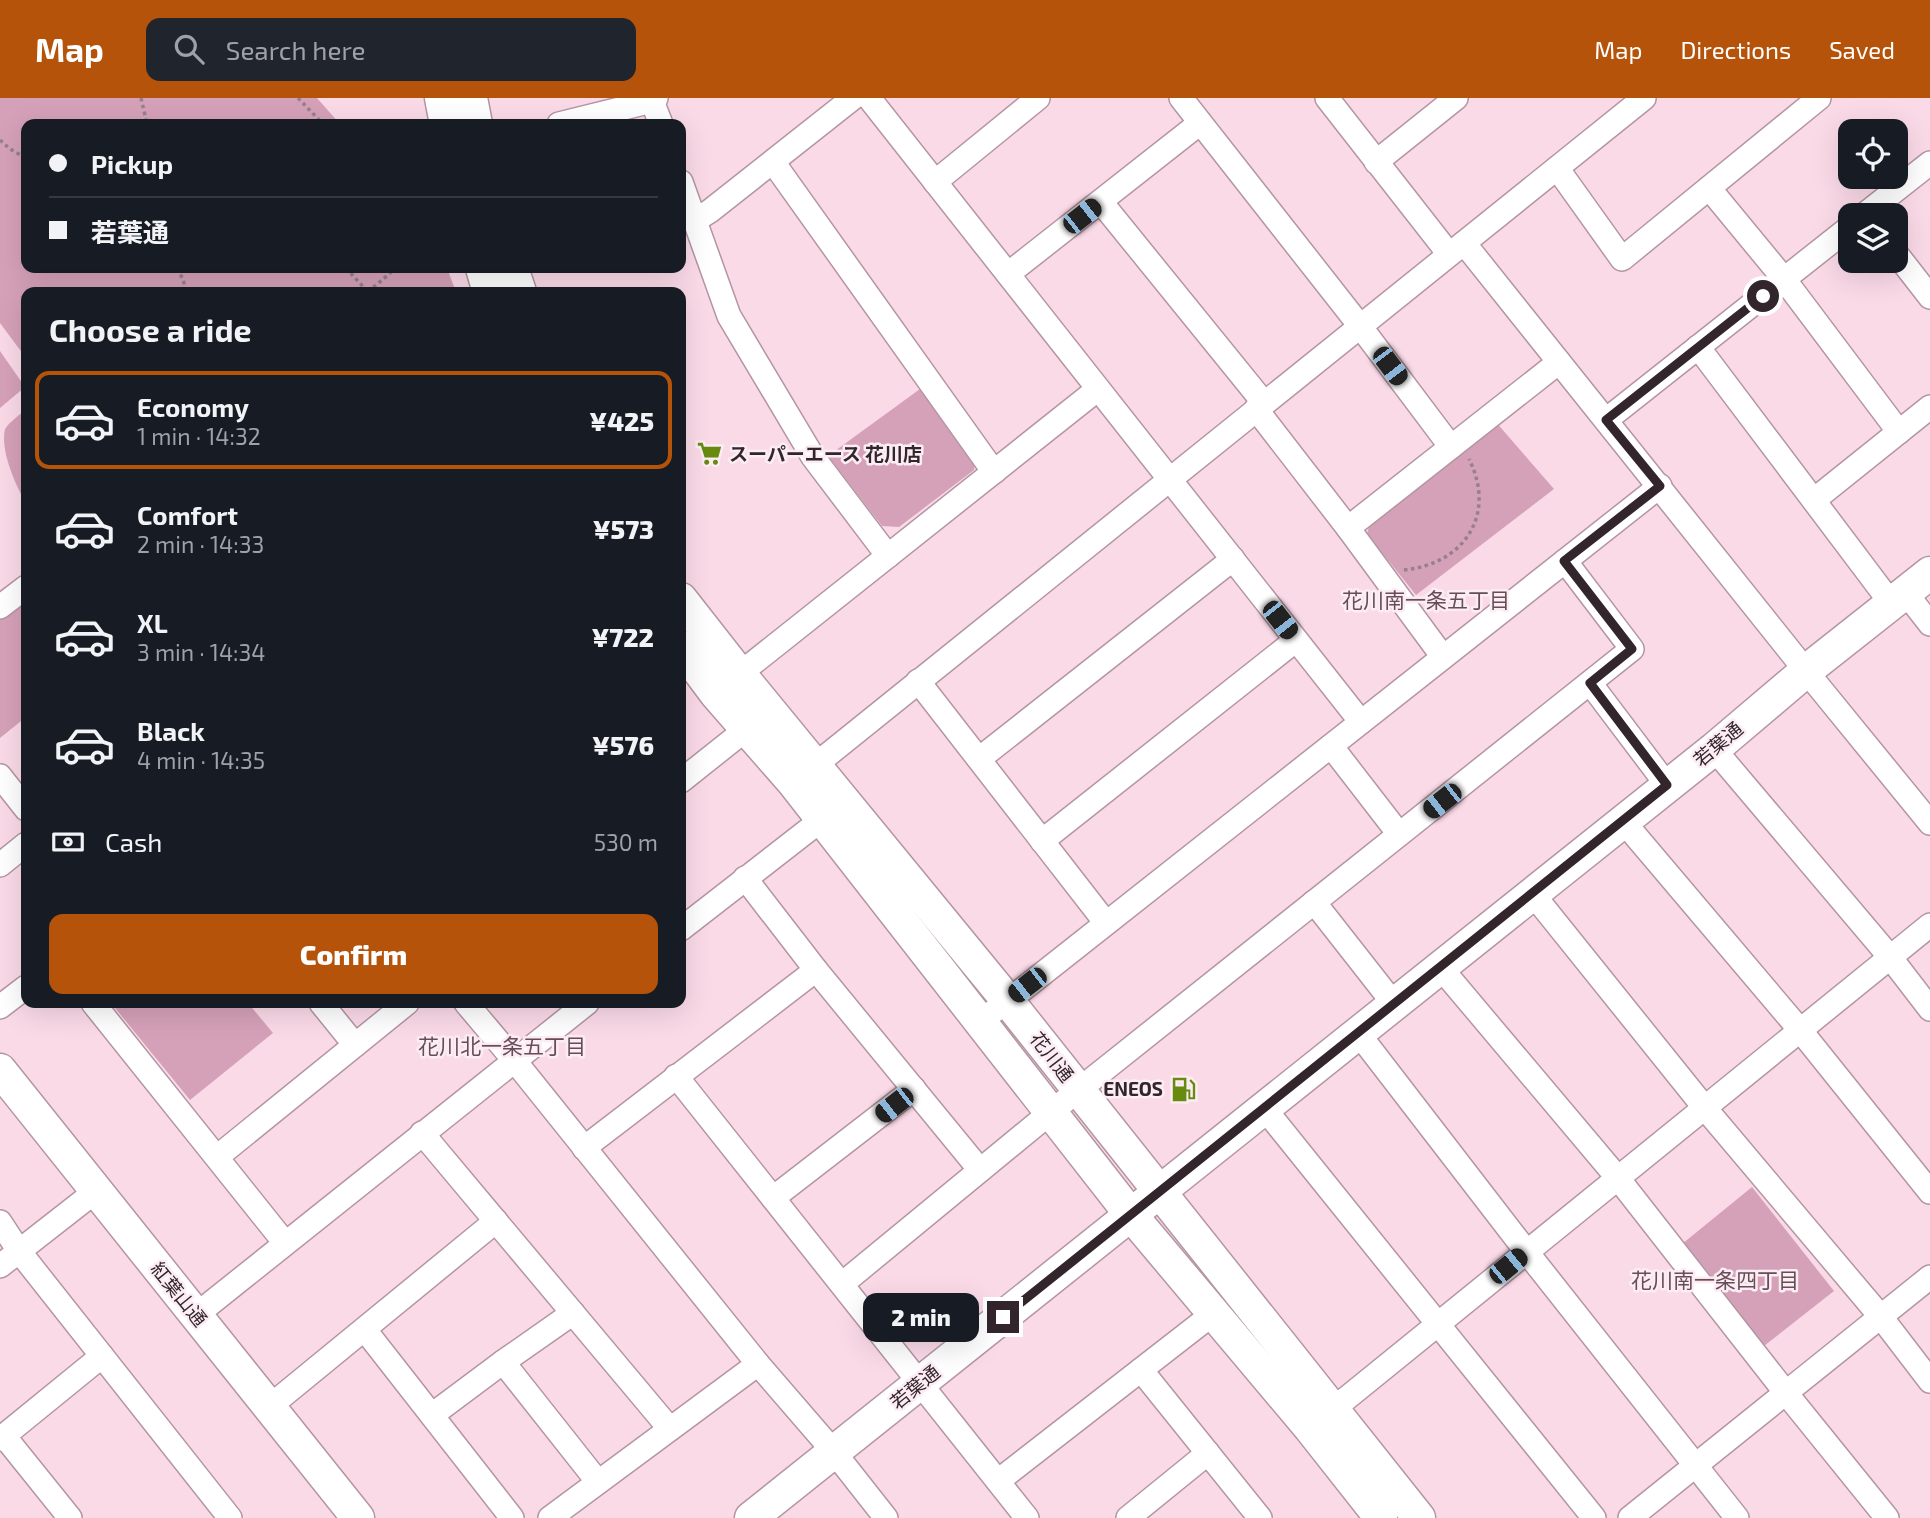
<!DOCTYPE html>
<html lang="en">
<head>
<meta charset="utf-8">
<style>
	:root { --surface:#171b24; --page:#20242c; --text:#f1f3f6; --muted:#9ea1a6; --line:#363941; --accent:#b45309 }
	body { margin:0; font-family:"Exo 2","Noto Sans JP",sans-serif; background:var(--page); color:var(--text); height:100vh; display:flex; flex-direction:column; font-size:26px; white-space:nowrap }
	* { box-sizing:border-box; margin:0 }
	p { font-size:23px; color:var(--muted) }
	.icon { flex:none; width:38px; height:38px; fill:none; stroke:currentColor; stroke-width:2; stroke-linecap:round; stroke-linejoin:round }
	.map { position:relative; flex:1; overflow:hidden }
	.side { position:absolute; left:21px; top:189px; width:665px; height:721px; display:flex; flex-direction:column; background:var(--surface); border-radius:14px; box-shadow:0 7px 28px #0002 }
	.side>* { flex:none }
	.guide { position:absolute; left:21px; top:21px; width:665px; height:154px; border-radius:14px; box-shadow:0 7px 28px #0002; display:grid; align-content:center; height:154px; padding:0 28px; background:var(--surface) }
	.tools { position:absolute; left:1838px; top:21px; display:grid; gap:14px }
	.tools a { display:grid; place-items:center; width:70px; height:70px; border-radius:14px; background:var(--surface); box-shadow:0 7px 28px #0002; font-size:35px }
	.end { position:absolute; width:32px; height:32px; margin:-16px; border:9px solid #32252b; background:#fff; box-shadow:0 0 0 4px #fff }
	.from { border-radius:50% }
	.bubble { position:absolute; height:49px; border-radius:14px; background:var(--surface); box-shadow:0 7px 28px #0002; font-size:23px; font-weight:800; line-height:49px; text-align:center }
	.car { position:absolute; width:21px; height:42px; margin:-21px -10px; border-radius:9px; box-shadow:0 0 5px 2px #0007; background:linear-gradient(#222 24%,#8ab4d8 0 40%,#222 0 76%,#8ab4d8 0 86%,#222 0) }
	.guide b { display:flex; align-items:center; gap:24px; height:66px; font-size:26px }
	.guide b+b { border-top:2px solid var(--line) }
	.guide i { width:18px; height:18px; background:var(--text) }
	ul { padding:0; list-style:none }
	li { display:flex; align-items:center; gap:21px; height:98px; margin:0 14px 10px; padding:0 14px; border:4px solid transparent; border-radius:14px }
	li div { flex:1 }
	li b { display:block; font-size:26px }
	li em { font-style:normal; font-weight:800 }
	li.selected { border-color:var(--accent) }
	li>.icon { width:63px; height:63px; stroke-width:1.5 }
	h2 { padding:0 28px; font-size:32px; line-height:84px }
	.pay { display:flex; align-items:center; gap:18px; height:77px; padding:0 28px; font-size:26px }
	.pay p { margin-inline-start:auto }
	.button { display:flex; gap:14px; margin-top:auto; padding:14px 28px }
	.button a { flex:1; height:80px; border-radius:14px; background:var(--accent); color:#fff; font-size:28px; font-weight:800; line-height:80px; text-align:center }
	header { display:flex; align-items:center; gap:42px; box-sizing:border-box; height:98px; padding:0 35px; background:var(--accent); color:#fff }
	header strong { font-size:33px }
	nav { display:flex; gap:38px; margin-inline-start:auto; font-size:24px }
	.search { width:490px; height:63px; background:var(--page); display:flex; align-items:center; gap:18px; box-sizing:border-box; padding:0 24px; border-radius:14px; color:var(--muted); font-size:26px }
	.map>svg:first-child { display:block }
	.green { fill:#d5a1b9 }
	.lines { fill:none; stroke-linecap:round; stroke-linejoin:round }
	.street-casing { stroke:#b495a3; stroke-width:26 }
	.secondary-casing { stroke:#b495a3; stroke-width:35 }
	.path { stroke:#97808a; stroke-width:3.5; stroke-dasharray:3.5 3.5; stroke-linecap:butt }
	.street { stroke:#fff; stroke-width:23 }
	.secondary { stroke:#fff; stroke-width:32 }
	.route { stroke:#32252b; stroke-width:9 }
	.labels { text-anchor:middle; stroke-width:5; stroke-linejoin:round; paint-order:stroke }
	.poi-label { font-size:19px; font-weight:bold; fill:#32252b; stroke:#fbedf3; text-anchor:start }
	.street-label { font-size:19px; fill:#32252b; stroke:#fbedf3 }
	.neighbourhood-label { font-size:21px; fill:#684d59; stroke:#fbedf3 }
</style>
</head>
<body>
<header>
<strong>Map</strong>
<div class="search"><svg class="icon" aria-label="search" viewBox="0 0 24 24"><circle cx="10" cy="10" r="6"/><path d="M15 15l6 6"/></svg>Search here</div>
<nav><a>Map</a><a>Directions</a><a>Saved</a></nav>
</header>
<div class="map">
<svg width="1930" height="1420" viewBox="0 0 1930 1420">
	<rect width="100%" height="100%" fill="#fbdae8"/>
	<!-- green -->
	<g class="green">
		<path d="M0 0H317L340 26H26V170H447L456 194H26V260L0 225Z"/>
		<path d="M0 253 25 289 0 310Z"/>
		<path d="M920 291 975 365 974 372 899 429 882 428 828 358Z"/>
		<path d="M26 311V405C15 386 0 352 5 331 9 324 20 317 26 311Z"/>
		<path d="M1495 323 1554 391 1416 497 1367 436 1370 425Z"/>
		<path d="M26 500V619L0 640V521Z"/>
		<path d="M111 905H248L273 935 190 1002Z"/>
		<path d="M1752 1089 1834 1193 1764 1248 1682 1146Z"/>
	</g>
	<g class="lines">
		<defs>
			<g id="street">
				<path d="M869 0 1361 624"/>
				<path d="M1181 0 1360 228 1451 349"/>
				<path d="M1327 0 1449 156"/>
				<path d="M652 3 661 26"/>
				<path d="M559 26 652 3 656 0"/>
				<path d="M773 64 994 374"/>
				<path d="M1376 64 1456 0"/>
				<path d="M1557 70 1622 161 1819 0"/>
				<path d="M681 84 729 218 813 359 888 458"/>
				<path d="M935 84 1038 0"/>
				<path d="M1709 90 1784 181 1899 334"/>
				<path d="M1101 104 1264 305"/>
				<path d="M1864 117 1930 65"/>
				<path d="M694 123 710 113 853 0"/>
				<path d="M1464 145 1806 573 1930 725"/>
				<path d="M1895 154 1930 199"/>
				<path d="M1008 176 1200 25"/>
				<path d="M1698 249 1891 505"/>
				<path d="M1256 311 1348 430 1443 559"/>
				<path d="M1606 322 1850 129"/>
				<path d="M1814 402 1930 309"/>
				<path d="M1348 430 1559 264"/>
				<path d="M1905 494 1930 526"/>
				<path d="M0 509 26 489"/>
				<path d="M918 583 1106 825"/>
				<path d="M728 585 1098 291"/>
				<path d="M1590 585 1667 687"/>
				<path d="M1331 648 1399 736"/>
				<path d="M1714 651 1890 859 1930 911"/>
				<path d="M979 661 1233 461"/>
				<path d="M804 676 1644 0"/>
				<path d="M0 678 26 711"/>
				<path d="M681 683 759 621"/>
				<path d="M1623 723 1800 932 1930 1094"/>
				<path d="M1042 743 1296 542"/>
				<path d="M0 767 26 746"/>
				<path d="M745 780 816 872 980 1072"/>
				<path d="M1532 795 1704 1009 1881 1219 1930 1283"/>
				<path d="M1314 804 1394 906"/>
				<path d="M681 831 834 712"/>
				<path d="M1440 869 1617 1079 1786 1295 1887 1420"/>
				<path d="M93 905 285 1145"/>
				<path d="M321 905 355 947"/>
				<path d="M466 905 514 962 758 1266 834 1354 886 1420"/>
				<path d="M0 909 26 889"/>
				<path d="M980 923 1008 903 1660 388"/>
				<path d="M1358 935 1526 1153 1737 1420"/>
				<path d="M676 978 1027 1420"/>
				<path d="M1264 1010 1594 1420"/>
				<path d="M422 1035 670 1331"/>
				<path d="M584 1050 816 872"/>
				<path d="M217 1059 407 905"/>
				<path d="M773 1100 914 991"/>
				<path d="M0 1124 19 1153 230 1420"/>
				<path d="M0 1168 96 1093"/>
				<path d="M842 1186 1051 1014 1632 551 1565 463"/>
				<path d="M196 1217 587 905"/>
				<path d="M365 1232 512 1420"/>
				<path d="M503 1264 598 1384"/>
				<path d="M1141 1272 1260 1420"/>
				<path d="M269 1309 496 1123"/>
				<path d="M432 1317 503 1264 573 1215"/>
				<path d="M1321 1321 1930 827"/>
				<path d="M4 1338 70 1420"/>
				<path d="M0 1341 102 1258"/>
				<path d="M998 1383 1214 1215"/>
				<path d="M550 1420 758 1266"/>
				<path d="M1128 1420 1208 1355"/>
				<path d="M1630 1420 1930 1179"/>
			</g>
			<g id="secondary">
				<path d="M441 0 446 26"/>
				<path d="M471 0 476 26"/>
				<path d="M482 170 489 194"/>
				<path d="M512 170 520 194"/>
				<path d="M681 501 739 575 1008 903 1419 1420"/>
				<path d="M681 549 716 596 793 684 1131 1117 1310 1330 1381 1420"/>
				<path d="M0 972 358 1420"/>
				<path d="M751 1420 1714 651 1806 573 1930 475"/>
			</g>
		</defs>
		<!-- street casing -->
		<use href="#street" class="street-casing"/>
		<!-- secondary casing -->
		<use href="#secondary" class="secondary-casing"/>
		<!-- path -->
		<g class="path">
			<path d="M141 0 147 26"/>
			<path d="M298 0 323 26"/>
			<path d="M0 42 10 51 26 60"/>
			<path d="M178 170 184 185 185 194"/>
			<path d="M346 170 368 194"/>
			<path d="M368 194 396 170"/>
			<path d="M1404 472C1464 466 1497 417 1469 361"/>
		</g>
		<!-- street -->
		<use href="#street" class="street"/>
		<!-- secondary -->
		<use href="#secondary" class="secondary"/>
	</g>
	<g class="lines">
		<!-- route -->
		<path class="route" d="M1003 1219 1667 687 1590 585 1632 551 1564 463 1660 388 1606 322 1763 198"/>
	</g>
	<!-- icons -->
	<defs>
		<symbol id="supermarket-bare" viewBox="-9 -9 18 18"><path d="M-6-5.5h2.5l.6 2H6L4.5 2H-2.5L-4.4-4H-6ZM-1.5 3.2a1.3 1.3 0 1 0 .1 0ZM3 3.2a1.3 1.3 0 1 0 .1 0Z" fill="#678a0f" stroke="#fbedf3" stroke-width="2.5" paint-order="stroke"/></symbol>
		<symbol id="fuel-bare" viewBox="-9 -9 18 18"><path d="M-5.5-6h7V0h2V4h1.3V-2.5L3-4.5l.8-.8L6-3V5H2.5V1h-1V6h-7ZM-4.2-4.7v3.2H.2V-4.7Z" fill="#678a0f" stroke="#fbedf3" stroke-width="2.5" paint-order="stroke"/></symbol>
	</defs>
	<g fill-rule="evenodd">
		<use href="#supermarket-bare" x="692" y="338" width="35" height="35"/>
		<use href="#fuel-bare" x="1166" y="974" width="35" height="35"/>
	</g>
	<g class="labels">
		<!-- poi labels -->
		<g class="poi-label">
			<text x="729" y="363">スーパーエース 花川店</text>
			<text x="1163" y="998" text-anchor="end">ENEOS</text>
		</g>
		<!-- street labels -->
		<g class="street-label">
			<text transform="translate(1718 646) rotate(-40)" y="7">若葉通</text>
			<text transform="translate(1052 959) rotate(52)" y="7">花川通</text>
			<text transform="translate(179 1196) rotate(51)" y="7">紅葉山通</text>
			<text transform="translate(915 1289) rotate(-39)" y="7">若葉通</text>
		</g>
		<!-- neighbourhood labels -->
		<g class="neighbourhood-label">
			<text x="1426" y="510">花川南一条五丁目</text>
			<text x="502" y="956">花川北一条五丁目</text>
			<text x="1715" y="1190">花川南一条四丁目</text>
		</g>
	</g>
</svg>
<div class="tools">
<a><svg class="icon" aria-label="locate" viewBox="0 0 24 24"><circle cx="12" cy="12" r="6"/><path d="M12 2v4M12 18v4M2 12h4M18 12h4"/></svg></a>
<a><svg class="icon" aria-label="layers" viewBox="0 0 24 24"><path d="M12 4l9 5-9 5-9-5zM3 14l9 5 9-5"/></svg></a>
</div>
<i class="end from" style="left:1763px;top:198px"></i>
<i class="end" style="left:1003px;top:1219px"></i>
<div class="bubble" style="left:863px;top:1195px;width:116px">2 min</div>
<i class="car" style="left:1082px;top:118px;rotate:52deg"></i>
<i class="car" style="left:1390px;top:268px;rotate:143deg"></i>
<i class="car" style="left:1280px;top:522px;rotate:142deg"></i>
<i class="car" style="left:1442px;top:703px;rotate:232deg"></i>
<i class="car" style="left:1027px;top:887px;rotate:232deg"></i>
<i class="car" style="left:894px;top:1007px;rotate:232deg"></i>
<i class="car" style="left:1508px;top:1168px;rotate:51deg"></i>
<div class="guide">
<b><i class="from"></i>Pickup</b>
<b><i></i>若葉通</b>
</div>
<section class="side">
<h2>Choose a ride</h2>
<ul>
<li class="selected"><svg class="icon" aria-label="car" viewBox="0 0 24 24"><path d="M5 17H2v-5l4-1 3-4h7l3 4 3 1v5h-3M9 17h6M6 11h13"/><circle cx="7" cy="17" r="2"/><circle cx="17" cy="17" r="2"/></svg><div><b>Economy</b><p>1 min · 14:32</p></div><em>¥425</em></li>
<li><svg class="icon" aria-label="car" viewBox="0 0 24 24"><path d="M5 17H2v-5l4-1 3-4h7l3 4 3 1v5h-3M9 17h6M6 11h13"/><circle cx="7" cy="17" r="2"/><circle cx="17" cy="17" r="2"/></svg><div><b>Comfort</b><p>2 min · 14:33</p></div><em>¥573</em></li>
<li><svg class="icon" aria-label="car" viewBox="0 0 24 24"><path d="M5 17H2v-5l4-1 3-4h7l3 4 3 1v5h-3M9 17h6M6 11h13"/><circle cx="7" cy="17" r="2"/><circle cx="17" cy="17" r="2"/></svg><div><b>XL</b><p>3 min · 14:34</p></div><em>¥722</em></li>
<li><svg class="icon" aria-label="car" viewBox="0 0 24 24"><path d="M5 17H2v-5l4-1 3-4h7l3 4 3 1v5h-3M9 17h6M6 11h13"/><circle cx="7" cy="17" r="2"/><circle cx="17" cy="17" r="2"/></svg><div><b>Black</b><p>4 min · 14:35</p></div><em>¥576</em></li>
</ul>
<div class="pay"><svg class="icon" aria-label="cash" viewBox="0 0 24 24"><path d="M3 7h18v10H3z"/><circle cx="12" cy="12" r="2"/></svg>Cash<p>530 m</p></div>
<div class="button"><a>Confirm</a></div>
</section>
</div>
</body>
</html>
